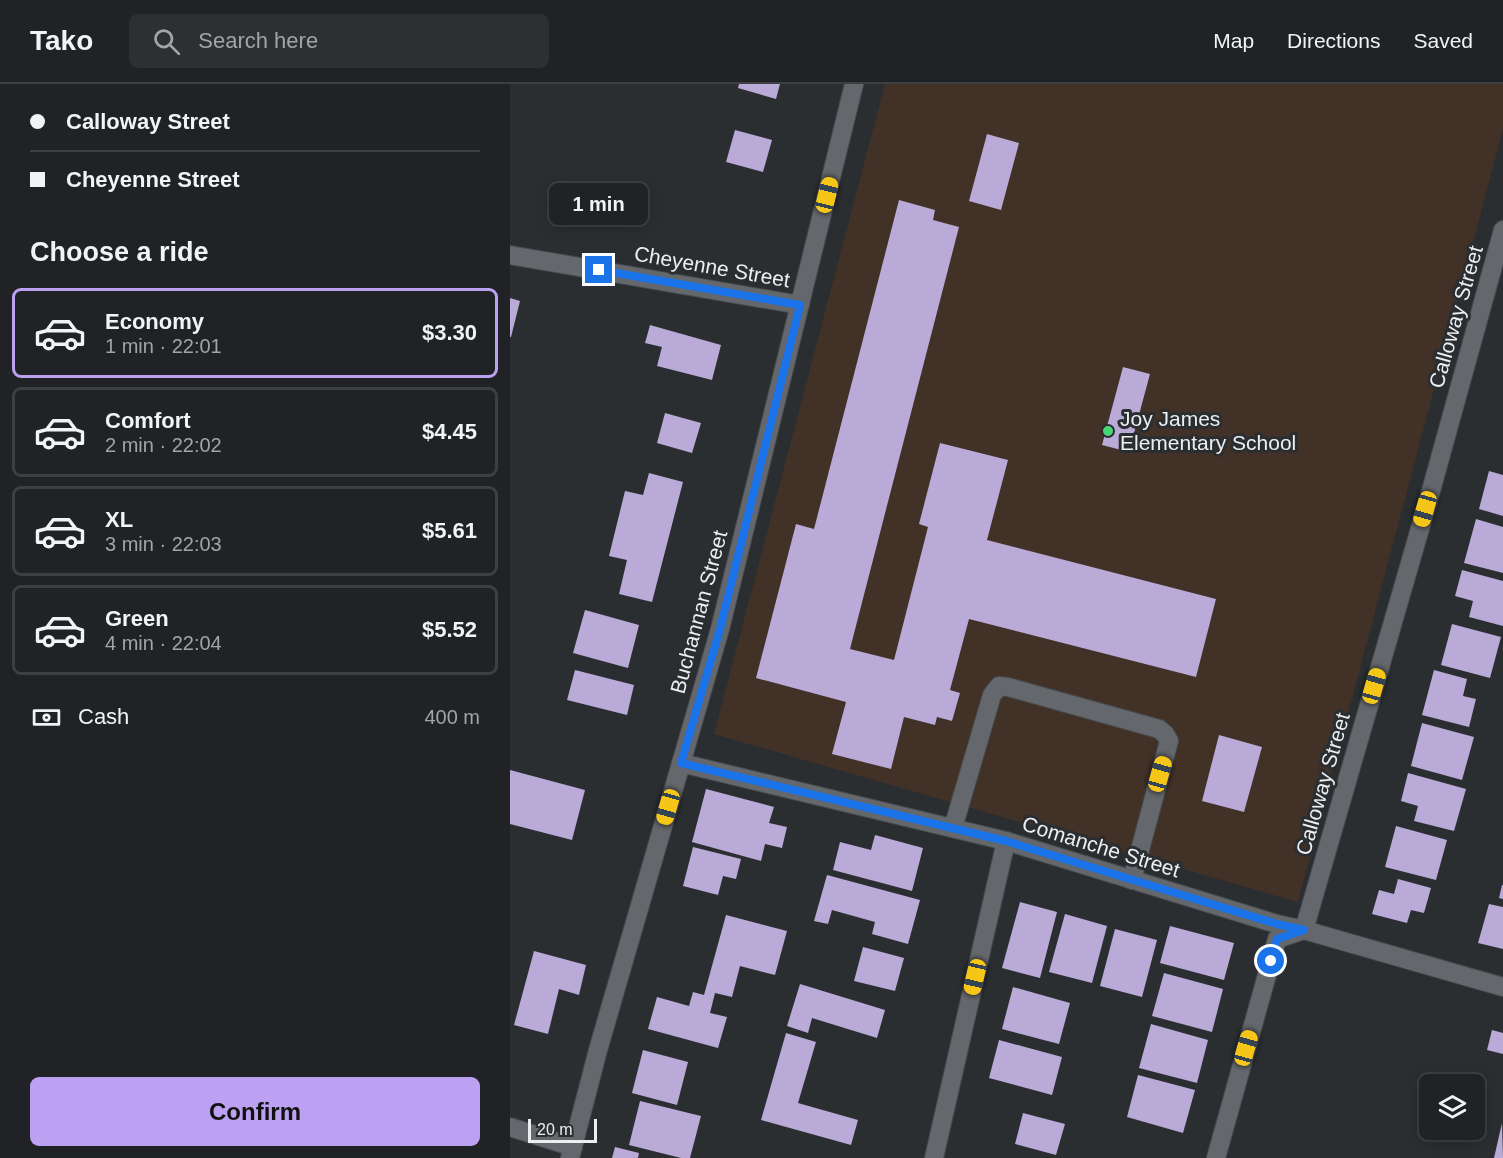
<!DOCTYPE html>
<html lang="en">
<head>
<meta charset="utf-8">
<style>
	:root { --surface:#202225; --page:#2d2f32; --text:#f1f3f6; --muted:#a2a4a7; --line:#3d3f42; --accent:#bca0f2 }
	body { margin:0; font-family:Arial,sans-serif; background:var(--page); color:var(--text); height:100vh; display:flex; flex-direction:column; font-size:22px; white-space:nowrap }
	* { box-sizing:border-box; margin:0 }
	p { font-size:20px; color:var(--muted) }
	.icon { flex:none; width:33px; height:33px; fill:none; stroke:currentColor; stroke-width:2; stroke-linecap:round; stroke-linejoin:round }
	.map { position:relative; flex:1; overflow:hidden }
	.drawer { display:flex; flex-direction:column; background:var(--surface); width:510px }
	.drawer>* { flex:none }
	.guide { display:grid; align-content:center; height:132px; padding:0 30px; background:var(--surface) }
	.fabs { position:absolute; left:909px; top:990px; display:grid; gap:12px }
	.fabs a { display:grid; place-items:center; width:66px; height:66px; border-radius:9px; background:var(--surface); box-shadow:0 3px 15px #0003,0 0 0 2px var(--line); font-size:30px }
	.scale { position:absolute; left:18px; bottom:15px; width:69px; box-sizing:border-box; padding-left:6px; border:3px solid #eceef1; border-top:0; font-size:16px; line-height:21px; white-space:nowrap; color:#eceef1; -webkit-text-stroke:4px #2b2e31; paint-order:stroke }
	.end { position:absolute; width:27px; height:27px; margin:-14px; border:8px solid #1a73e8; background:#fff; box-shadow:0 0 0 3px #fff }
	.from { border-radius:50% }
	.bubble { position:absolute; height:42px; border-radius:9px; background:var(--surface); box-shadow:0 3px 15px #0003,0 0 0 2px var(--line); font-size:20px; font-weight:800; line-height:42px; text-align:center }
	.car { position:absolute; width:18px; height:36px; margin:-18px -9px; border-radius:8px; box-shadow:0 0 4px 2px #0007; background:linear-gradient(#f5c518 24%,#345 0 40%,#f5c518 0 76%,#345 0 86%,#f5c518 0) }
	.guide b { display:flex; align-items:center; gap:21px; height:57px; font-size:22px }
	.guide b+b { border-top:2px solid var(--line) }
	.guide i { width:15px; height:15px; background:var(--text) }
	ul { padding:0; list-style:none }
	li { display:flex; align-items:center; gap:18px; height:90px; margin:0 12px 9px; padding:0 18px; border:3px solid var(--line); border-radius:9px }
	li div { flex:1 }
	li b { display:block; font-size:22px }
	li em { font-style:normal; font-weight:800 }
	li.selected { border-color:var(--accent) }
	li>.icon { width:54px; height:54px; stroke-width:1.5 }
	h2 { padding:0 30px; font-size:27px; line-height:72px }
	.pay { display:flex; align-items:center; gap:15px; height:66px; padding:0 30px; font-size:22px }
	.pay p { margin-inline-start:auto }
	.button { display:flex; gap:12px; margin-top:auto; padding:12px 30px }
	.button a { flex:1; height:69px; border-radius:9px; background:var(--accent); color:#111; font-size:24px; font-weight:800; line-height:69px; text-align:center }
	header { display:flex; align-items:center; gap:36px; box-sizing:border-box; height:84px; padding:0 30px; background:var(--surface); border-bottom:2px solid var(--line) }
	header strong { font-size:28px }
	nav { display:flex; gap:33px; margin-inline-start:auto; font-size:21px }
	.search { width:420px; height:54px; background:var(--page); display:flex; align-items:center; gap:15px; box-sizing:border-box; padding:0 21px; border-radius:9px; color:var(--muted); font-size:22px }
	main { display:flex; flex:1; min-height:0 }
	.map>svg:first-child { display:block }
	.education { fill:#423127 }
	.building { fill:#b9aad8 }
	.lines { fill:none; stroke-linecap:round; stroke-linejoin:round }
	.minor-casing { stroke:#474a4d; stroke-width:20 }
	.minor { stroke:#64676b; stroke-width:18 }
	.route { stroke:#1a73e8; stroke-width:8 }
	.poi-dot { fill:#47d779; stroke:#2b2e31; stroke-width:2 }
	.labels { text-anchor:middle; stroke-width:6; stroke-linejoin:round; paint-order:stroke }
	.street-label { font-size:21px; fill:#eceef1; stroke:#2b2e31 }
	.poi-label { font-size:21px; fill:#eceef1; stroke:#2b2e31; text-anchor:start }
</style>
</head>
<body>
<header>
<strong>Tako</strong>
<div class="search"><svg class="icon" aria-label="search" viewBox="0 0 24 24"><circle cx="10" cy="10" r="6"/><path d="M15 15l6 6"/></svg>Search here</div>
<nav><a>Map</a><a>Directions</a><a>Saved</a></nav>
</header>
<main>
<section class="drawer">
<div class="guide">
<b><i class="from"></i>Calloway Street</b>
<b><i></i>Cheyenne Street</b>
</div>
<h2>Choose a ride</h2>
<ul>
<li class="selected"><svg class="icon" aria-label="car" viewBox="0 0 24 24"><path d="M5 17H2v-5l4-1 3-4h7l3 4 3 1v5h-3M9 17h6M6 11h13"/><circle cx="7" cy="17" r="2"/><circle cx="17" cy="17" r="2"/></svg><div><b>Economy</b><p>1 min · 22:01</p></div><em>$3.30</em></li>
<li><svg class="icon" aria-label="car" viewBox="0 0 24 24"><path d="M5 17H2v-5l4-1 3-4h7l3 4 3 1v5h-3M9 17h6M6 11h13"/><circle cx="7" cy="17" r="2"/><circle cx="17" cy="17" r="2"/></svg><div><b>Comfort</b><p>2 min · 22:02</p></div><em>$4.45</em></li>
<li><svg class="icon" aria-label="car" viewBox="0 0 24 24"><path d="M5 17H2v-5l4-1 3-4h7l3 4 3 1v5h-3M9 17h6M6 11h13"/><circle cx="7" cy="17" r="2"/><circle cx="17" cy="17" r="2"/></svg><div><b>XL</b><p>3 min · 22:03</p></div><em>$5.61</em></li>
<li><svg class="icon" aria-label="car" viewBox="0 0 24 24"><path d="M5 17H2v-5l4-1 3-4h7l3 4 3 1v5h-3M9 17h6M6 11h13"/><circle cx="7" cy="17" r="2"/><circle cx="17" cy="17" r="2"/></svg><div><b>Green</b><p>4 min · 22:04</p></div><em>$5.52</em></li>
</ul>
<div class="pay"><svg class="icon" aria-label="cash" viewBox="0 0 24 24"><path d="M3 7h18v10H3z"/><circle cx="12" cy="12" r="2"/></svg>Cash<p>400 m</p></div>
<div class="button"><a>Confirm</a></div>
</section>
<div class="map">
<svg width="993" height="1074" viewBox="0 0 993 1074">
	<rect width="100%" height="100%" fill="#2b2e31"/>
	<!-- education -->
	<path class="education" d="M375 0H993V45L788 818 204 650Z"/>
	<!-- building -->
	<g class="building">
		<path d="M229 0H270L266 15 228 4Z"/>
		<path d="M225 46 262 56 253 88 216 78Z"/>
		<path d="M477 50 509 59 491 126 459 117Z"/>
		<path d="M389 116 425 126 423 136 449 143 340 565 384 576 418 443 409 440 430 359 498 376 477 456 706 515 686 593 459 535 440 606 450 609 442 637 427 633 425 641 394 633 381 685 322 670 336 618 246 594 286 440 304 445Z"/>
		<path d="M0 214 10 217 1 253H0Z"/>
		<path d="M140 241 211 261 202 296 147 282 152 263 135 259Z"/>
		<path d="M613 283 640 290 619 368 592 361Z"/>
		<path d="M155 329 191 339 182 369 147 359Z"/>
		<path d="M979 387 993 391V432L969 425Z"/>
		<path d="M139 389 173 398 142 518 109 510 117 476 99 472 115 407 133 411Z"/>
		<path d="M966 435 993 443V489L954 479Z"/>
		<path d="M952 486 993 497V542L959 533 963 517 945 512Z"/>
		<path d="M75 526 129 541 118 584 63 569Z"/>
		<path d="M942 540 991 553 980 594 931 581Z"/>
		<path d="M65 586 124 601 117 631 57 616Z"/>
		<path d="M924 586 957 595 953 612 966 615 959 643 912 631Z"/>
		<path d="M912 639 964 653 952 696 901 682Z"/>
		<path d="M709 651 752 663 734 728 692 717Z"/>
		<path d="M0 686 75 706 62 756 0 740Z"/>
		<path d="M898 689 956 705 944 747 904 737 908 722 891 717Z"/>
		<path d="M196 705 264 723 259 739 277 743 272 764 255 760 251 777 182 758Z"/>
		<path d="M886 742 937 756 926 796 875 783Z"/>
		<path d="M365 751 413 764 402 807 323 786 330 758 361 766Z"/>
		<path d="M183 763 231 775 226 795 213 792 208 811 173 802Z"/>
		<path d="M317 791 410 816 398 860 362 850 365 838 322 826 318 840 304 837Z"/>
		<path d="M888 795 921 804 914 829 901 826 897 839 862 830 869 806 884 810Z"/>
		<path d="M992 801H993V815L989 814Z"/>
		<path d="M510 818 547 828 530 894 492 884Z"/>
		<path d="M979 820 993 823V865L968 859Z"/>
		<path d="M555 830 597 842 582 899 539 888Z"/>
		<path d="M216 831 277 847 265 891 230 882 222 913 205 909 200 929 217 933 208 964 138 945 147 913 179 922 183 908 194 911Z"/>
		<path d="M660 842 724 859 714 896 650 879Z"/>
		<path d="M605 845 647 856 632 913 590 902Z"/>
		<path d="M353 863 394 874 385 907 344 897Z"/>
		<path d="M24 867 76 881 69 911 49 905 38 950 4 941Z"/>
		<path d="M654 889 713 905 702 948 642 932Z"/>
		<path d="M290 900 375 926 367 954 302 934 298 949 277 942Z"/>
		<path d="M503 903 560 919 549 960 492 945Z"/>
		<path d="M641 940 698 956 687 999 629 984Z"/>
		<path d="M982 946 993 949V970L977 966Z"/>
		<path d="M276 949 306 958 288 1019 348 1036 341 1061 251 1036Z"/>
		<path d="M489 956 552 973 542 1011 479 994Z"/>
		<path d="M133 966 178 978 167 1021 122 1009Z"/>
		<path d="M628 991 685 1006 673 1049 617 1033Z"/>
		<path d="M130 1017 191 1032 180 1074H171L119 1061Z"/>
		<path d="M513 1029 555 1040 546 1071 505 1060Z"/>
		<path d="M992 1039 993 1074H984Z"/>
		<path d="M105 1063 129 1069 128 1074H102Z"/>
	</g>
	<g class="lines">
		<defs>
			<g id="minor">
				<path d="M0 171 290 221"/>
				<path d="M171 679 496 757 767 840 794 846 993 903"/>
				<path d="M443 744 482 611 489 602 498 603 649 645 655 650 659 657 622 796"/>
				<path d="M0 1043 63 1063"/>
				<path d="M60 1074 88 966 210 545 344 0"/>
				<path d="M424 1074 496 757"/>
				<path d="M706 1074 767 855 794 846 922 403 993 146"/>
			</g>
		</defs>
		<!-- minor casing -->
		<use href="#minor" class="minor-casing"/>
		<!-- minor -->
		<use href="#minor" class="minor"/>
	</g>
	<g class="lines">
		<!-- route -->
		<path class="route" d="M89 186 290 221 210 545 171 679 496 757 767 840 794 846 767 855 761 877"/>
	</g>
	<!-- markers -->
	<circle class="poi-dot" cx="598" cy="347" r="6"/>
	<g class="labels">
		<!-- street labels -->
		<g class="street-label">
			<text transform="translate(202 183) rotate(10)" y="7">Cheyenne Street</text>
			<text transform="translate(946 233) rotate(-74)" y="7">Calloway Street</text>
			<text transform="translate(189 528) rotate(-75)" y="7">Buchannan Street</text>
			<text transform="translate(813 700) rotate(-74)" y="7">Calloway Street</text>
			<text transform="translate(591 763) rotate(17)" y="7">Comanche Street</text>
		</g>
		<!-- poi labels -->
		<g class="poi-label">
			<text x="610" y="342">Joy James<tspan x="610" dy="24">Elementary School</tspan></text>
		</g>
	</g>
</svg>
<div class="fabs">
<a><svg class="icon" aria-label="layers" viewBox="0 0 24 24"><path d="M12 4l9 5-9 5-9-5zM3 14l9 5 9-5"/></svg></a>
</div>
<div class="scale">20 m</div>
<i class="end from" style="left:761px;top:877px"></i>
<i class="end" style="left:89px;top:186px"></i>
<div class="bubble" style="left:39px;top:99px;width:99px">1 min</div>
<i class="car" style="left:317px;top:111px;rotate:14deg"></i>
<i class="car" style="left:915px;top:425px;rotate:196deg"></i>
<i class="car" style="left:864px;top:602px;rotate:16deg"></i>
<i class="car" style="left:650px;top:690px;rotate:16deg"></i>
<i class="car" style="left:158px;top:723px;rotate:196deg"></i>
<i class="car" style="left:465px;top:893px;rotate:193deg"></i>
<i class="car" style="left:736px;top:964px;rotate:16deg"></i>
</div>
</main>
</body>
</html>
